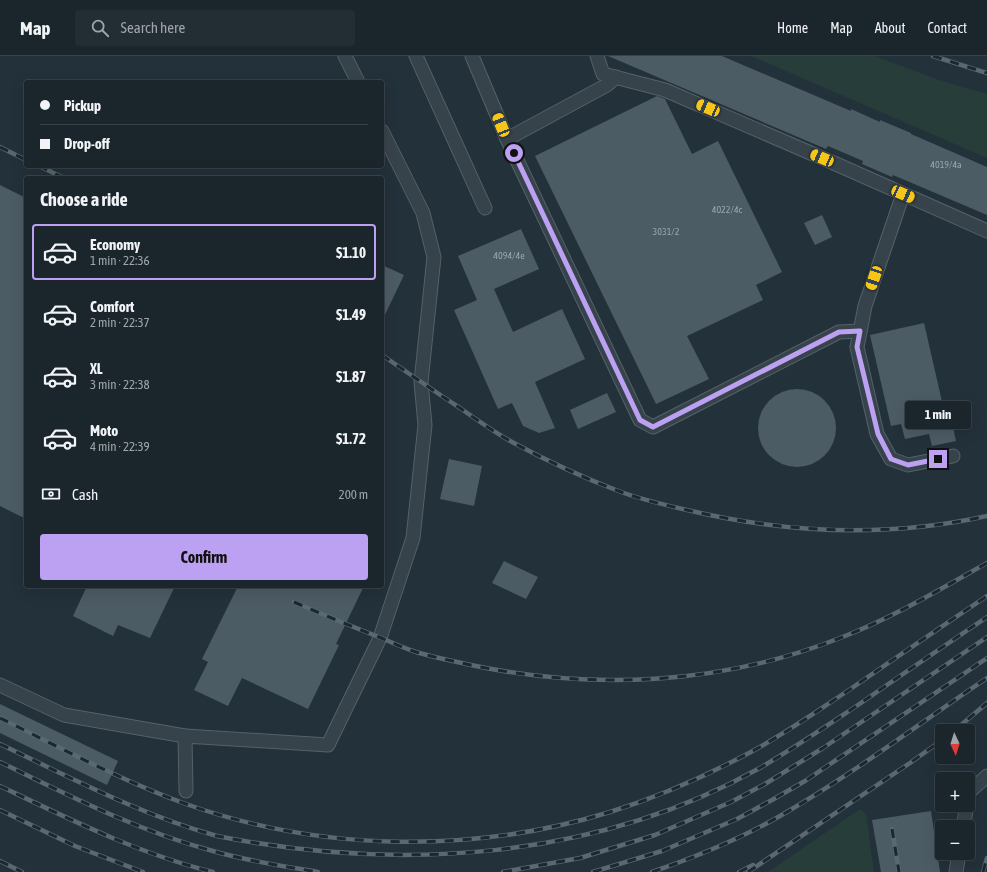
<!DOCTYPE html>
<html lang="en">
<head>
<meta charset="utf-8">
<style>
	:root { --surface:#1a252c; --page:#232d34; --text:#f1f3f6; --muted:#9fa5a9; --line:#384248; --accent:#bca0f2 }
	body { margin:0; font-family:"Asap Condensed",sans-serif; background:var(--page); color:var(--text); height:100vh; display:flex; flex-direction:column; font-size:15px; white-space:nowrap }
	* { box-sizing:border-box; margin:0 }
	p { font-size:13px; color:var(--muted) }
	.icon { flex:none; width:22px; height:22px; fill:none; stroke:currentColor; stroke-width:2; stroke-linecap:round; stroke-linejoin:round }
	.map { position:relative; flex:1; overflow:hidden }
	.drawer { position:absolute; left:24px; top:120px; width:360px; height:412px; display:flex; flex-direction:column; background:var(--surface); border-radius:4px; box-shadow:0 4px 16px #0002,0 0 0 1px var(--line) }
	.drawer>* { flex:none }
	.top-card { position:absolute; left:24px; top:24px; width:360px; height:88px; border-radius:4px; box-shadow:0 4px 16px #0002,0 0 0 1px var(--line); display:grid; align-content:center; height:88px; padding:0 16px; background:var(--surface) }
	.needle { width:26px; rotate:176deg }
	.fabs { position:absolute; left:935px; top:668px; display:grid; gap:8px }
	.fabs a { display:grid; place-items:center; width:40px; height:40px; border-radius:4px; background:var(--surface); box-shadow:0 4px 16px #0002,0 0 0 1px var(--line); font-size:20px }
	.end { position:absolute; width:18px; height:18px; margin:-9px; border:5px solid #bca0f2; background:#111; box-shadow:0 0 0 2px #111 }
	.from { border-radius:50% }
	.bubble { position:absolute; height:28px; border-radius:4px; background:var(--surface); box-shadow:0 4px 16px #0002,0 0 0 1px var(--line); font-size:13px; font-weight:700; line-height:28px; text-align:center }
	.car { position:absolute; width:12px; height:24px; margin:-12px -6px; border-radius:5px; box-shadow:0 0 3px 1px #0007; background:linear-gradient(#f5c518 24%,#345 0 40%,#f5c518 0 76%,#345 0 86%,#f5c518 0) }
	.top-card b { display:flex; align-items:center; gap:14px; height:38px; font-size:15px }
	.top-card b+b { border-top:1px solid var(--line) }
	.top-card i { width:10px; height:10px; background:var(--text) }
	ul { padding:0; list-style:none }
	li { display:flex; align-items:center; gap:12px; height:56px; margin:0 8px 6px; padding:0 8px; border:2px solid transparent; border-radius:4px }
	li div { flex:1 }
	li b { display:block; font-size:15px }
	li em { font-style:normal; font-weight:700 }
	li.active { border-color:var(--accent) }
	li>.icon { width:36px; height:36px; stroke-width:1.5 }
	h2 { padding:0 16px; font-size:18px; line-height:48px }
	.pay { display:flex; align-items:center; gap:10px; height:44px; padding:0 16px; font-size:15px }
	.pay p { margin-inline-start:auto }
	.primary-button { display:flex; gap:8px; margin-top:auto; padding:8px 16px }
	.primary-button a { flex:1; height:46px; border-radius:4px; background:var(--accent); color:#111; font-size:16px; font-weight:700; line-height:46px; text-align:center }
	header { display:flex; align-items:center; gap:24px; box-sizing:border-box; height:56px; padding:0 20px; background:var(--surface); border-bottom:1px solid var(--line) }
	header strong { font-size:19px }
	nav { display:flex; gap:22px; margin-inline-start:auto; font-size:14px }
	.search { width:280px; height:36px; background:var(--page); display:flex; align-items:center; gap:10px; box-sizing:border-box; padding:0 14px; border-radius:4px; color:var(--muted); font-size:15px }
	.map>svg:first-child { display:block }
	.green { fill:#263d3a }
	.building { fill:#4c5c65 }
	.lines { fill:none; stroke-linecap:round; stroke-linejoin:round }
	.lane-casing { stroke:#556168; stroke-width:15 }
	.lane { stroke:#37434b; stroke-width:13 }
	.rail-casing { stroke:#596871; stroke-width:4.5 }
	.rail { stroke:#1c282f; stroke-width:3; stroke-dasharray:9; stroke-linecap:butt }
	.route { stroke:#bca0f2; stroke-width:5 }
	.labels { text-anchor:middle; stroke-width:4; stroke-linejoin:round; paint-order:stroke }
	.number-label { font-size:10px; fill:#98a6ae }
</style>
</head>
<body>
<header>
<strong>Map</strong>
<div class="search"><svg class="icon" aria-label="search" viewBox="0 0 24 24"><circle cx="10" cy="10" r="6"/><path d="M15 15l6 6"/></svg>Search here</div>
<nav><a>Home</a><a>Map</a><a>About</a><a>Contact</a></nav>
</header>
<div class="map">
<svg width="987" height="816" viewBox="0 0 987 816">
	<rect width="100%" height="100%" fill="#23313a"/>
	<!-- green -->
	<g class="green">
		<path d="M751 0H875L939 24 987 38V102Z"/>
		<path d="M860 753 866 758 874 816H768Z"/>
	</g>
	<!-- building -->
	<g class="building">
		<path d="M608 0H722L851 55V53L880 66V64L911 77V78L987 111V159L893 119 892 121 862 108 863 105 828 90 826 93Z"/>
		<path d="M657 40 665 43 692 98 718 85 782 216 756 229 763 244 687 280 709 323 656 348 535 100Z"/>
		<path d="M0 129 26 142V463L0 450Z"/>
		<path d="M822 159 832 181 815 189 804 167Z"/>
		<path d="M521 173 539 213 494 233 513 276 562 253 585 303 535 326 555 372 539 377 523 370 512 347 498 353 454 254 477 244 458 200Z"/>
		<path d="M382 209 404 219 382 265Z"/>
		<path d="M924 267 946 363 951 362 956 385 932 390 929 378 905 383 901 368 891 370 870 279Z"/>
		<circle cx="797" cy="372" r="39"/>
		<path d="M607 337 616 356 578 373 570 354Z"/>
		<path d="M449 403 482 410 474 450 440 443Z"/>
		<path d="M504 505 538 521 526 543 492 527Z"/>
		<path d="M87 530H175L150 582 118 569 113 580 73 560Z"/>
		<path d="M238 530H364L336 588 339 589 308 653 242 622 228 650 194 634 208 606 202 603Z"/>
		<path d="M0 648 118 705 107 729 0 677Z"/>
		<path d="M931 755 940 816H881L872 764Z"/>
	</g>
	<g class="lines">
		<defs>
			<g id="lane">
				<path d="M345 0 358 26"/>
				<path d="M416 0 485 152"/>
				<path d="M472 0 507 83"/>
				<path d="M597 0 603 18 665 34 836 108 987 175"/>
				<path d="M616 21 607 29 507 83 640 364 653 371 839 276 860 275"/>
				<path d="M903 138 865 250 857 291 877 378 891 403 908 409 953 400"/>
				<path d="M0 629 64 659 185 680"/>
				<path d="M186 735 185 680 328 689 380 582 413 482 425 369 421 326 434 201 423 157 382 75"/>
				<path d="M968 740 969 736 987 720"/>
				<path d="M963 771 967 749"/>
				<path d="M956 816 959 797"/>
			</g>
		</defs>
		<!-- lane casing -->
		<use href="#lane" class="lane-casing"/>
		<!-- lane -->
		<use href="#lane" class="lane"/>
		<defs>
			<g id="rail">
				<path d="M933 0 987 17"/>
				<path d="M0 91 26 104"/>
				<path d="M39 110 64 122"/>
				<path d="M382 299C408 317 434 335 460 352 477 364 494 376 512 386 547 405 584 422 621 436 643 444 665 449 687 454 785 477 888 482 987 460"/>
				<path d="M294 546C322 558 350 570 379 581 391 586 403 592 416 596 432 601 449 604 466 608 591 635 721 629 840 582 892 562 939 534 987 507"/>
				<path d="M0 662C61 692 122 725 186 748 321 796 473 798 610 756 658 741 704 721 749 697 783 679 816 656 849 634 895 602 941 571 987 540"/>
				<path d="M954 675 987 647"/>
				<path d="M0 688C71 722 141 759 217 780 399 816 594 804 758 713 793 693 825 671 858 649 901 619 944 590 987 561"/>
				<path d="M0 706C70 740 138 775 213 795 247 805 283 810 318 816"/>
				<path d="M0 730C69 763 139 798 213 816"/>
				<path d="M0 754 75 790 143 816"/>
				<path d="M892 773 899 816"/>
				<path d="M0 805 22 816"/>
				<path d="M503 816 580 802 655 779 731 746 765 728 823 692 987 581"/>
				<path d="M593 816 662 795 737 763 772 744 805 725 987 602"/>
				<path d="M652 816C696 801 740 783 780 760 852 719 918 668 987 622"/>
				<path d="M739 816 753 809"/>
				<path d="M748 816 910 707 942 684"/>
				<path d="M983 816 987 802"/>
			</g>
		</defs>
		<!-- rail casing -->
		<use href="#rail" class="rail-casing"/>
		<!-- rail -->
		<use href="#rail" class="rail"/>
	</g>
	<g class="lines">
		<!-- route -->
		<path class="route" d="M514 97 640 364 653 371 839 276 860 275 857 291 878 378 891 403 908 409 938 403"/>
	</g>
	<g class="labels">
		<!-- number labels -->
		<g class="number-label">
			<text x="946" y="112">4019/4a</text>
			<text x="727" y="157">4022/4c</text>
			<text x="666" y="179">3031/2</text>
			<text x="509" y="203">4094/4e</text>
		</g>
	</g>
</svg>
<div class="fabs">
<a><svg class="needle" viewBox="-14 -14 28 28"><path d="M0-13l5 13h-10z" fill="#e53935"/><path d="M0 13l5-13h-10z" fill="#9fa5a9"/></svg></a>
<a>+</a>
<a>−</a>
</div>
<i class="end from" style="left:514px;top:97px"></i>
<i class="end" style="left:938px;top:403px"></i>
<div class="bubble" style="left:905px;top:345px;width:66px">1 min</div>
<i class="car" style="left:708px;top:52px;rotate:293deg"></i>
<i class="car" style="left:501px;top:69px;rotate:338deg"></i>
<i class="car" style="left:822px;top:102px;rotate:293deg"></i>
<i class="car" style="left:903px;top:138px;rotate:114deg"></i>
<i class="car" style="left:874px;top:222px;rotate:199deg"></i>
<div class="top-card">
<b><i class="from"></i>Pickup</b>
<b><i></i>Drop-off</b>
</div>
<section class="drawer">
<h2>Choose a ride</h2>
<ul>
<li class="active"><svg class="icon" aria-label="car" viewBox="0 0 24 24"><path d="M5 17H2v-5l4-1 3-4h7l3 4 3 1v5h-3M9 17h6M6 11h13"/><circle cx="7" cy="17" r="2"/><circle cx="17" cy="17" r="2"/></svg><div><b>Economy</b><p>1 min · 22:36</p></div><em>$1.10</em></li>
<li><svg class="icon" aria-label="car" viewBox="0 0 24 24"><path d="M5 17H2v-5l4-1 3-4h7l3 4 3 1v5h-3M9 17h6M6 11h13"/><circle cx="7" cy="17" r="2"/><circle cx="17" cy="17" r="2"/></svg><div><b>Comfort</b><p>2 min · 22:37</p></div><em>$1.49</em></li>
<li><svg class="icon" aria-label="car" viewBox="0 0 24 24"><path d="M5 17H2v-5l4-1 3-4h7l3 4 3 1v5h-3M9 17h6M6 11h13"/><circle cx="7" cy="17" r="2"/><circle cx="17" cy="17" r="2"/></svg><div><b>XL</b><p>3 min · 22:38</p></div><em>$1.87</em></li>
<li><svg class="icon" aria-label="car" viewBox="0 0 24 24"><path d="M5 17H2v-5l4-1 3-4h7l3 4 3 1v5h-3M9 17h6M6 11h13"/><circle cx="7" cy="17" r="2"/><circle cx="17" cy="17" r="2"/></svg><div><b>Moto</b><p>4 min · 22:39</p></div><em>$1.72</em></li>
</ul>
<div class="pay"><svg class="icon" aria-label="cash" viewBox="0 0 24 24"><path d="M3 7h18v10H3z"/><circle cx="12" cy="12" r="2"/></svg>Cash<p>200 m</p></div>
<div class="primary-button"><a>Confirm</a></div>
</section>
</div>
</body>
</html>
